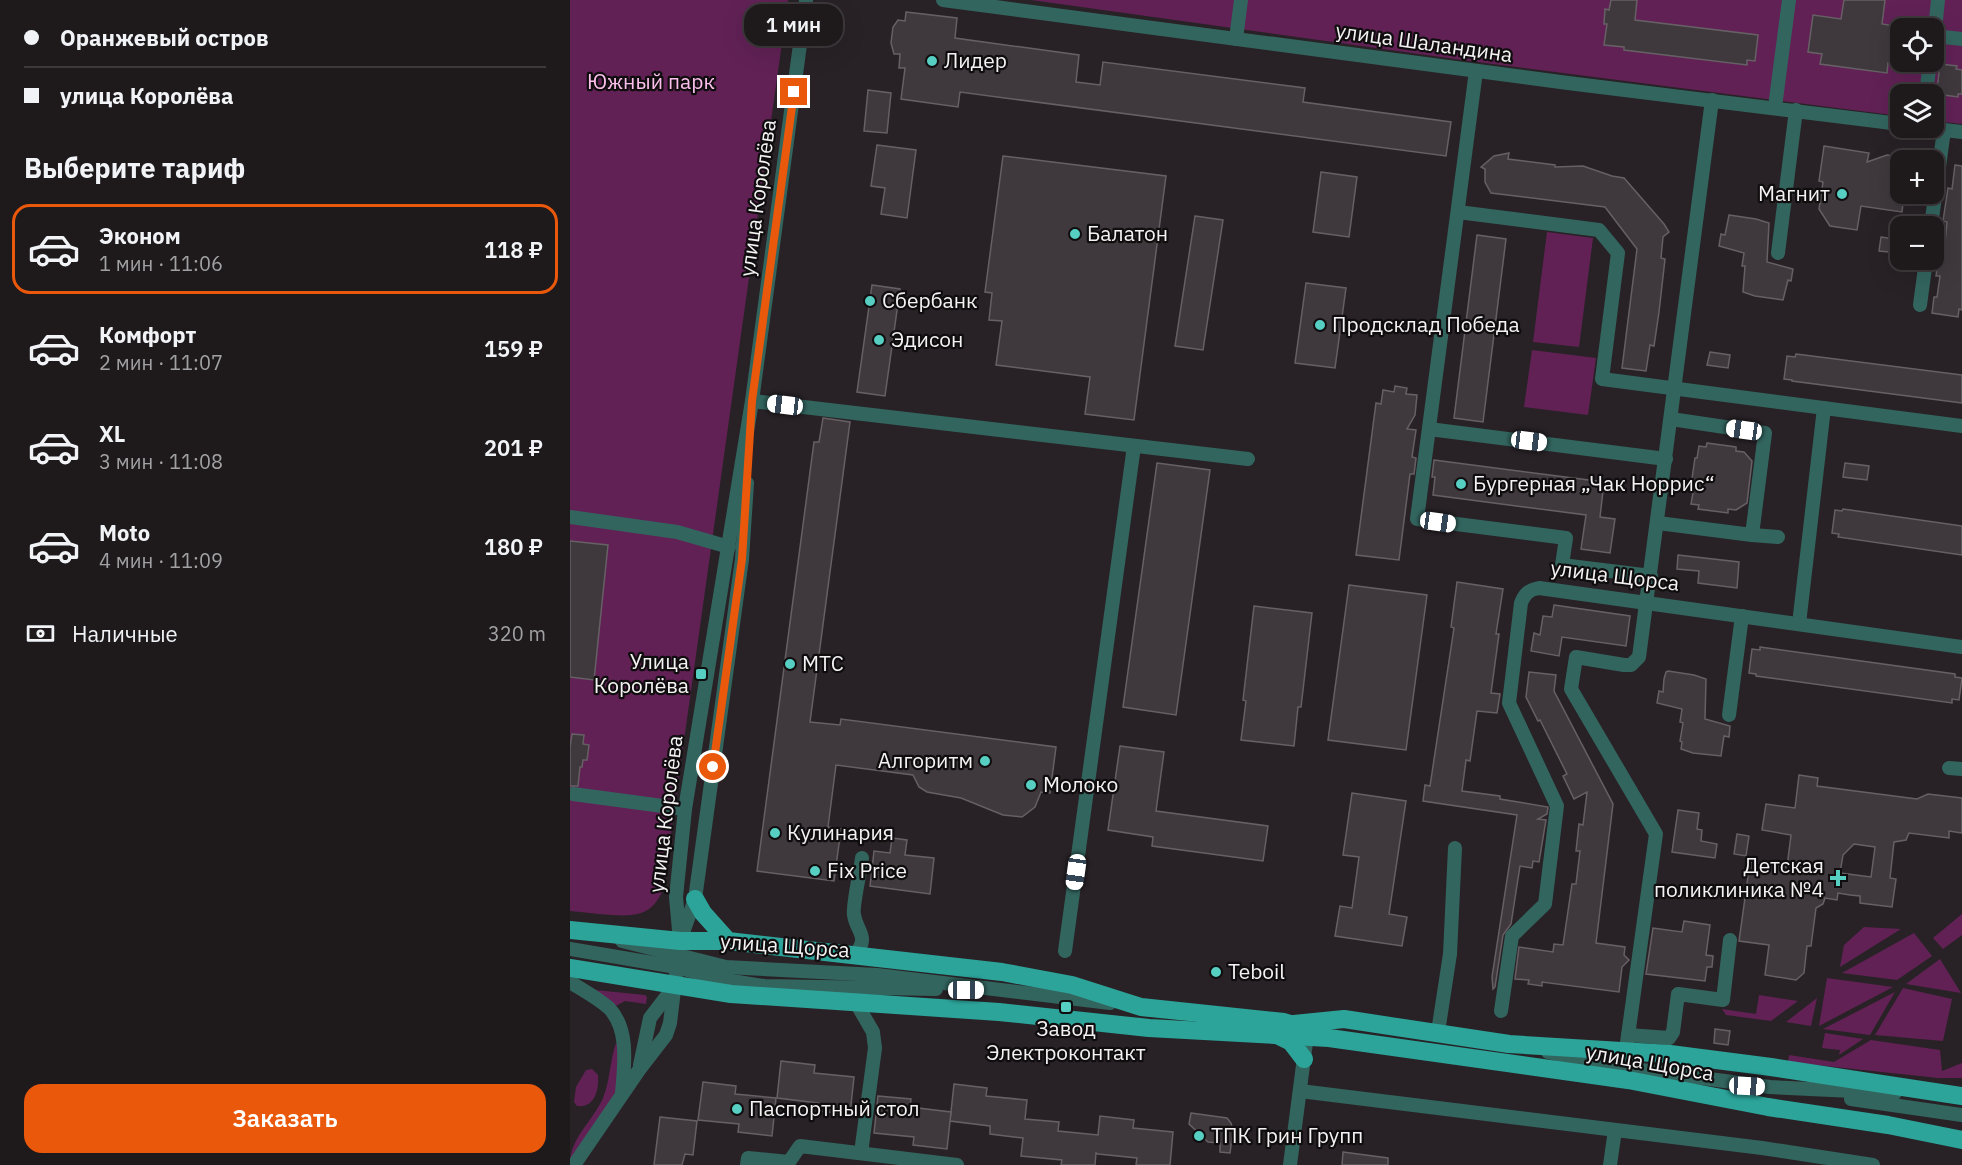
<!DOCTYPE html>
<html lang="ru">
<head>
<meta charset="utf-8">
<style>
	:root { --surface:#1e1a1c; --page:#262325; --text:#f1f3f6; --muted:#a1a1a3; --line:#3c383b; --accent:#ea580c }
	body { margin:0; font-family:"IBM Plex Sans",sans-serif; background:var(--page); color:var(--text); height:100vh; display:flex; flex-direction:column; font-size:22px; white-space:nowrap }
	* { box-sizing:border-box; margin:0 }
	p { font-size:20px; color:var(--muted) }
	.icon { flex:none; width:33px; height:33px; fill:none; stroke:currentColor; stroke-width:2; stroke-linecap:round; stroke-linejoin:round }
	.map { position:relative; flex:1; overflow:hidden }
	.sheet { display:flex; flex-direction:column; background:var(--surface); width:570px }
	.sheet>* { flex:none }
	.top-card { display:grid; align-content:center; height:132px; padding:0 24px; background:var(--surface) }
	.buttons { position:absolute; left:1320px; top:18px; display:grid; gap:12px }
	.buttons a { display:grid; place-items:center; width:54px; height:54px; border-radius:12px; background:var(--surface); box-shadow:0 6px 24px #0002,0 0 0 2px var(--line); font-size:30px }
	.end { position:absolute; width:27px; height:27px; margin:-14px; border:8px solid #ea580c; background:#fff; box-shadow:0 0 0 3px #fff }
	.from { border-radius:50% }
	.bubble { position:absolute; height:42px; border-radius:18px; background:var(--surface); box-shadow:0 6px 24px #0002,0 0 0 2px var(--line); font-size:20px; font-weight:600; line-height:42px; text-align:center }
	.car { position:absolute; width:18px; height:36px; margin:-18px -9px; border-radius:8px; box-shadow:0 0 4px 2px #0007; background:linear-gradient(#fff 24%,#345 0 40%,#fff 0 76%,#345 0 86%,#fff 0) }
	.top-card b { display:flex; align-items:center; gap:21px; height:57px; font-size:22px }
	.top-card b+b { border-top:2px solid var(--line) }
	.top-card i { width:15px; height:15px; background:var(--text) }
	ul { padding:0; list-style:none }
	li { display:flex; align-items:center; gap:18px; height:90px; margin:0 12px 9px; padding:0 12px; border:3px solid transparent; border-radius:18px }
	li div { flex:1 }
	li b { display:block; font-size:22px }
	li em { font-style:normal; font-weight:600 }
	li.selected { border-color:var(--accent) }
	li>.icon { width:54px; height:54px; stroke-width:1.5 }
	h2 { padding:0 24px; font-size:27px; line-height:72px }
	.pay { display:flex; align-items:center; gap:15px; height:66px; padding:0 24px; font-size:22px }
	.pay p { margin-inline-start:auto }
	.primary-button { display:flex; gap:12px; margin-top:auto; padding:12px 24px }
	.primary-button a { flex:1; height:69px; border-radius:18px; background:var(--accent); color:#fff; font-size:24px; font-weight:600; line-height:69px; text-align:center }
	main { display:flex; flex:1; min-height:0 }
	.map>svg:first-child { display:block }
	.green { fill:#612155; fill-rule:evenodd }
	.building { fill:#3f393d; stroke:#666065; stroke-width:1.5; fill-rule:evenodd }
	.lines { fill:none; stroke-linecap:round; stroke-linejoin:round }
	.minor { stroke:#33655f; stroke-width:14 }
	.major { stroke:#2ca49a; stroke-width:18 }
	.route { stroke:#ea580c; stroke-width:8 }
	.poi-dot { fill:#57cec2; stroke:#0f0d0e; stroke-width:2 }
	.labels { text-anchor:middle; stroke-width:4.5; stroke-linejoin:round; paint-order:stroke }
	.street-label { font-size:21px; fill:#f5f2f4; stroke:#0f0d0e }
	.poi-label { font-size:21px; fill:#f5f2f4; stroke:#0f0d0e; text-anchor:start }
	.park-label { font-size:21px; fill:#fcbfec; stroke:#0f0d0e }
</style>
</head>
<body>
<main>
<section class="sheet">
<div class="top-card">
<b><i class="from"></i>Оранжевый остров</b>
<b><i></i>улица Королёва</b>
</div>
<h2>Выберите тариф</h2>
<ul>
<li class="selected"><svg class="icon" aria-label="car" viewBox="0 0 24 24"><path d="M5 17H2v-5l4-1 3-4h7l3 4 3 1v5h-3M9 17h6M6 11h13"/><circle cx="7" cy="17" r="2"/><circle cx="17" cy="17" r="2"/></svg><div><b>Эконом</b><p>1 мин · 11:06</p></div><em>118 ₽</em></li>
<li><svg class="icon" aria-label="car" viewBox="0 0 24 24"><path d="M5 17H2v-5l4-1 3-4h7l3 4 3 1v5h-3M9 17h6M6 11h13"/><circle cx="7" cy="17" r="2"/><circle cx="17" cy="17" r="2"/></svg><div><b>Комфорт</b><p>2 мин · 11:07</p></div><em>159 ₽</em></li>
<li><svg class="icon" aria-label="car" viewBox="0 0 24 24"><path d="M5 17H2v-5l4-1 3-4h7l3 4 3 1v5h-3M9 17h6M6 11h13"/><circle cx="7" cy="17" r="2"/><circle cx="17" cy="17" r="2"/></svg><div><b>XL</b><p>3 мин · 11:08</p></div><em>201 ₽</em></li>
<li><svg class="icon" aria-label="car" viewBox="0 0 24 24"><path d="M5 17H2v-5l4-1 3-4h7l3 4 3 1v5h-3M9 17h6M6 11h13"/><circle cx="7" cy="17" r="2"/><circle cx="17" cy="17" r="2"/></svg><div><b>Moto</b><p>4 мин · 11:09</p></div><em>180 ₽</em></li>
</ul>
<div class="pay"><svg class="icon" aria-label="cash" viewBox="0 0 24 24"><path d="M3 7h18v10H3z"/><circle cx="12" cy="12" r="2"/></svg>Наличные<p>320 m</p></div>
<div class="primary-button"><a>Заказать</a></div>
</section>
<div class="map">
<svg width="1392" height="1165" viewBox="0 0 1392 1165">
	<rect width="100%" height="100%" fill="#282226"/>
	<!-- green -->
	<g class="green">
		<path d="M0 0H218L93 890C88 900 82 910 71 913 56 919 17 912 0 911Z"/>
		<path d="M461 0H1392V124L1364 121V94H1330V116L900 61ZM1330 28H1364V62H1330Z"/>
		<path d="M977 232 1023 238 1009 347 963 342Z"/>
		<path d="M962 350 1026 358 1018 415 954 407Z"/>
		<path d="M1392 914V935L1373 949 1363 938Z"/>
		<path d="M1294 927 1331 929 1270 967 1274 945Z"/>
		<path d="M1344 933 1362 956 1327 980 1272 973Z"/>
		<path d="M1370 959 1391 993 1336 984Z"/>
		<path d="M1257 978 1323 987 1249 1026Z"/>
		<path d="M1333 988 1382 999 1373 1041 1305 1035Z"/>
		<path d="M25 990 75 995 77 997 76 1004 55 1001 44 1007Z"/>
		<path d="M1325 992 1300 1035 1253 1029Z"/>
		<path d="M1189 995 1228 1001 1201 1021 1156 1015 1152 1009 1186 1014Z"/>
		<path d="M1247 998 1241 1026 1216 1022Z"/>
		<path d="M1255 1033 1293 1039 1269 1055 1270 1050 1252 1048Z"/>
		<path d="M1301 1040 1370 1050 1372 1071 1392 1063V1078H1368L1218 1062 1219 1055 1264 1062Z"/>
		<path d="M46 1043 53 1044 50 1086 0 1164C0 1138 23 1121 33 1098 40 1081 40 1060 46 1043Z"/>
		<path d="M22 1069 28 1075C29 1090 25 1108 7 1106L4 1102 6 1087 16 1070Z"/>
	</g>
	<!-- building -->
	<g class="building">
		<path d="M1041 0H1067L1065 20 1188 35 1185 61 1177 60V65L1054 50V47L1034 45 1037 24H1034L1035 9 1039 10Z"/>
		<path d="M1274 0H1315L1312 24 1330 27 1329 64 1318 63 1317 73 1250 64 1252 54 1238 52 1243 15 1271 19Z"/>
		<path d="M336 12 387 18 385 38 509 55 506 82 530 85 533 62 735 88 733 102 881 122 876 156 390 92 388 107 331 99 335 68H329L330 54H324L321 43 323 27 328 20 335 21Z"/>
		<path d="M1370 64 1387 66 1386 69 1392 70V94H1388V97L1374 95V91L1367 90Z"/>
		<path d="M298 90 321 93 317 133 294 131Z"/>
		<path d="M307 145 346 150 337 218 311 214 315 188 301 186Z"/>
		<path d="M1254 146 1299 153 1297 162 1317 155 1330 157V194H1334L1332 212 1291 206 1287 230 1260 226 1249 209 1253 182 1249 181Z"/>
		<path d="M939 153 938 159 985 165V167L1013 166 1042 176 1054 178 1094 224 1099 232 1093 237 1091 258 1095 259 1089 312 1084 346 1080 345 1076 371 1052 368 1067 249 1035 207 921 193 915 182V169L911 167 924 156Z"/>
		<path d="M433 156 596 176 564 420 515 414 520 377 426 365 432 321 419 320 422 293 415 292Z"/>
		<path d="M1385 165 1392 166V310L1389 309 1388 317 1362 313 1364 297H1367L1370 276H1366L1371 243H1375L1377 222 1373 221 1378 188 1382 189Z"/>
		<path d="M751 172 787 177 779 237 743 232Z"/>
		<path d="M1159 215 1186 219 1199 223 1197 262 1223 269 1221 281 1218 280 1213 300 1185 296 1173 292 1175 266H1172L1174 253 1149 246 1151 234 1155 235Z"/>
		<path d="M625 216 653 220 633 350 605 346Z"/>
		<path d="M907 235 936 239 913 422 884 418Z"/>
		<path d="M1311 237 1330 240V253L1309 251Z"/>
		<path d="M736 283 776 288 765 368 725 363Z"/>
		<path d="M302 285 330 289 315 396 287 392Z"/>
		<path d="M1140 352 1160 355 1158 368 1137 365Z"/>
		<path d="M1226 354 1392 375V403L1222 381V380L1214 379 1217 356 1225 357Z"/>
		<path d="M825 386 837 388 836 394 847 395 845 415 837 429 846 430 842 457 846 458 844 474H840L829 560 786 555 806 403 811 404 813 390 824 392Z"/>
		<path d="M253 418 280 422 240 722 270 725 271 719 486 747 480 793 471 792 465 807 452 817 433 815 391 798 357 792 349 787 343 775 266 765 258 827 271 829 264 881 187 871 244 442H249Z"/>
		<path d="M1137 443 1166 447V451L1174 452 1182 461 1177 503 1166 510 1158 509V513L1128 509 1129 505 1121 504 1123 493 1120 492 1125 458H1127L1129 446 1136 447Z"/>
		<path d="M864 460 1034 482 1030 517 1045 519 1040 553 1011 549 1016 515 863 495 865 477H862Z"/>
		<path d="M587 463 640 470 606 715 553 707Z"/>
		<path d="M1275 463 1299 466 1297 480 1273 477Z"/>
		<path d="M1273 509 1392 526V555L1268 537 1269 534 1262 533 1265 510 1272 511Z"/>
		<path d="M0 541 38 545 24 680 0 677Z"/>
		<path d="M1108 555 1169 562 1167 588 1128 583 1129 571 1107 569Z"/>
		<path d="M887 582 933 589 926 634H929L921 693 930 694 927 713 907 711 900 761 896 760 892 791 930 796V799L978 807 977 814 968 819 976 820 969 862 963 861 962 868 950 866 941 924 933 935 925 987 923 989 922 977 947 815 853 801 855 785 860 786 884 628 881 627Z"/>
		<path d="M779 585 857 595 836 750 758 740Z"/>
		<path d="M984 605 1060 616 1056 646 992 637 989 656 961 651 964 633 970 635 973 616 982 617Z"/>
		<path d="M684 606 742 613 731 707H728L724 746 671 740 676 701 673 700Z"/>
		<path d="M1190 647 1385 674V677L1392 678 1389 700 1382 699V703L1186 676V674L1179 673 1182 649 1190 650Z"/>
		<path d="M1098 671 1124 675 1136 679 1135 719 1160 726 1159 737 1154 736 1151 756 1123 753 1111 749 1112 742 1110 741 1113 723 1110 722 1112 709 1087 703 1089 691 1093 692 1094 679 1096 672Z"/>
		<path d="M959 672 986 675 984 691 1043 804 1026 943 1055 947 1054 955 1059 960 1052 967 1049 992 972 982V986L958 984 959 980 945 979 949 947 983 952 984 944 993 945 1002 884H1006L1010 851H1006L1009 824 1013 825 1017 792 1004 799 993 776 997 774 970 720 968 721 956 697Z"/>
		<path d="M2 734 14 735 13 744 19 745 17 760H13L12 767H10L8 786H0V747Z"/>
		<path d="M550 746 594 752 586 811 698 826 693 861 582 846 583 837 538 830Z"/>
		<path d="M1229 775 1248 778 1247 786 1347 799 1358 794 1392 798V833L1379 831V838L1339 833 1336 840 1324 842 1320 878 1326 879 1322 907 1290 903V896L1280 895 1268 893 1267 900 1255 898 1253 904 1246 908 1241 946H1237L1234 973 1226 980 1195 975 1199 945 1169 941 1180 862 1217 867 1221 835 1192 830 1196 804 1225 808ZM1284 844 1305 847 1301 877 1270 873 1273 855Z"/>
		<path d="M782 793 836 801 819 914 837 917 832 946 765 936 770 906 782 908 789 857 773 855Z"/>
		<path d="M1108 810 1129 813 1127 829 1132 830 1131 841 1147 844 1145 858 1102 852Z"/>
		<path d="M1167 834 1179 836 1176 856 1164 854Z"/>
		<path d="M322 838 337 840 335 855 364 858 360 894 300 886 304 851 320 853Z"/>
		<path d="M1114 921 1140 925 1136 955 1143 956 1142 967H1137L1135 981 1076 974 1083 928 1112 932Z"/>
		<path d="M1145 1029 1160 1031 1158 1045 1144 1043Z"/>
		<path d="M211 1061 245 1065 244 1073 284 1077 280 1114 247 1111 248 1103 207 1098Z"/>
		<path d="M133 1082 166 1086 165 1094 206 1098 202 1136 168 1132 169 1124 128 1120Z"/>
		<path d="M384 1084 417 1088 416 1096 457 1100 455 1119 489 1122 488 1131 528 1135 530 1116 564 1120 563 1128 603 1132 600 1165H566L567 1158 528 1154 526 1153 525 1165H491L492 1160 451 1156 453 1138 420 1134V1126L380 1121Z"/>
		<path d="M308 1096 341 1099 340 1107 381 1112 377 1149 343 1145 344 1137 304 1133Z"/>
		<path d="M621 1113 657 1118 661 1123 663 1130 660 1153 650 1152V1143L638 1142 619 1124Z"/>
		<path d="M90 1117 127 1121 123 1155 115 1154 112 1165H84Z"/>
		<path d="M773 1152 818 1158V1165H772Z"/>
	</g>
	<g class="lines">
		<!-- minor -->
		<g class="minor">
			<path d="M373 0 998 83 1330 124"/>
			<path d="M1364 36 1392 39"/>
			<path d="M666 39 671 0"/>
			<path d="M1364 40 1368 0"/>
			<path d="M906 71 847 519 996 538 992 565 1081 576"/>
			<path d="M1356 94 1360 62"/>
			<path d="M1205 107 1219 0"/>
			<path d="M1357 128 1392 132"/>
			<path d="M888 212 1029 230 1048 253 1032 379 1392 426"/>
			<path d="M1361 226 1374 130"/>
			<path d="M1208 253 1226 110"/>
			<path d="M1350 305 1356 260"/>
			<path d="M182 401 678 459"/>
			<path d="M859 429 1096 459"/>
			<path d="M0 517 107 532 159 547"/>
			<path d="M1088 523 1182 535 1195 433 1101 419"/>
			<path d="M1182 535 1208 537"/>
			<path d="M1229 624 1254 408"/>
			<path d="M1159 715 1172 616"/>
			<path d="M1379 768 1392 769"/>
			<path d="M3 794 115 809"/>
			<path d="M52 941 156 967 307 975 540 1003"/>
			<path d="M110 941 106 897 115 809 182 401 236 0"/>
			<path d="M0 949 106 967 155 980 194 986 366 989"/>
			<path d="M495 951 564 446"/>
			<path d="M285 955C300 936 287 933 284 915 282 906 291 869 292 858"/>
			<path d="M0 982C13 990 28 998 39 1008 60 1030 54 1067 52 1094"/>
			<path d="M285 1001 303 1032 305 1048 291 1153"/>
			<path d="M931 1011 942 936 975 904 987 806 939 703 951 603C955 593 959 590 969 588L1392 647"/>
			<path d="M868 1032 880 954 885 848"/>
			<path d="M1058 1035 1099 1038 1103 1032 1108 994 1153 1000 1160 940"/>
			<path d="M1056 1050 1086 834 1001 689 1006 657 1054 665H1061L1069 657 1142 100"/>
			<path d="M978 1052 1033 1065 1200 1087 1325 1093"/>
			<path d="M70 1065 80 1018 103 988"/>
			<path d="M730 1091 1192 1148 1303 1165"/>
			<path d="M1281 1099 1392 1115"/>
			<path d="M4 1165 69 1070 96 1035 100 1023 110 941 125 899 172 559 177 483"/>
			<path d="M177 1165 178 1158 219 1162 230 1146 387 1165"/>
			<path d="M720 1165 738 1027"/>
			<path d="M1040 1165 1045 1130"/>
		</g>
		<!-- major -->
		<g class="major">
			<path d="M125 899 133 913 158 941 432 972 502 985 571 1007 714 1022 736 1029"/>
			<path d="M0 930 110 941H158"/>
			<path d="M0 968 161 994 429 1012 579 1028 759 1038 1058 1080 1198 1107 1318 1125 1392 1140"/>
			<path d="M724 1024 774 1019 939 1044 1100 1054 1201 1067 1392 1096"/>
			<path d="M709 1036 721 1042 734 1059"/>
		</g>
	</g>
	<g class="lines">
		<!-- route -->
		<path class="route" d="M143 767 172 559 182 401 224 92"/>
	</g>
	<!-- markers -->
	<g class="poi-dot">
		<circle cx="362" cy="61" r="6"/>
		<circle cx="1272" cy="194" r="6"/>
		<circle cx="505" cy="234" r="6"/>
		<circle cx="300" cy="301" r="6"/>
		<circle cx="750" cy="325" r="6"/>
		<circle cx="309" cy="340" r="6"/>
		<circle cx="891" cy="484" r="6"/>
		<circle cx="220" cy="664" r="6"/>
		<rect x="125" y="668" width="12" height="12" rx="3"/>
		<circle cx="415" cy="761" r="6"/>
		<circle cx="461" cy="785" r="6"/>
		<circle cx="205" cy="833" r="6"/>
		<circle cx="245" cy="871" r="6"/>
		<path d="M1265 869h6v6h6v6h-6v6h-6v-6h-6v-6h6z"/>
		<circle cx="646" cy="972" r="6"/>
		<rect x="490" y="1001" width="12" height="12" rx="3"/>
		<circle cx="167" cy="1109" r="6"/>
		<circle cx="629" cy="1136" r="6"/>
	</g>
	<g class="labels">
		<!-- street labels -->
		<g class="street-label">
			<text transform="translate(854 43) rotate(8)" y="7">улица Шаландина</text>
			<text transform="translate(188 198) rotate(-82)" y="7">улица Королёва</text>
			<text transform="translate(1045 576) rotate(7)" y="7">улица Щорса</text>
			<text transform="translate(96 814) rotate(-83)" y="7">улица Королёва</text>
			<text transform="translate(215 946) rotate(4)" y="7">улица Щорса</text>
			<text transform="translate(1080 1063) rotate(10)" y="7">улица Щорса</text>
		</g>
		<!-- poi labels -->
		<g class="poi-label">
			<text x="374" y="68">Лидер</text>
			<text x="1260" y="201" text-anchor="end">Магнит</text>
			<text x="517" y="241">Балатон</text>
			<text x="312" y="308">Сбербанк</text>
			<text x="762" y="332">Продсклад Победа</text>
			<text x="321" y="347">Эдисон</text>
			<text x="903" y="491">Бургерная „Чак Норрис“</text>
			<text x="119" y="669" text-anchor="end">Улица<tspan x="119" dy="24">Королёва</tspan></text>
			<text x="232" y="671">МТС</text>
			<text x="403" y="768" text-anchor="end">Алгоритм</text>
			<text x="473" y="792">Молоко</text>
			<text x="217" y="840">Кулинария</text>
			<text x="1254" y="873" text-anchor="end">Детская<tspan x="1254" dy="24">поликлиника №4</tspan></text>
			<text x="257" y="878">Fix Price</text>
			<text x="658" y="979">Teboil</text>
			<text x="496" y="1036" text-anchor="middle">Завод<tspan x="496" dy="24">Электроконтакт</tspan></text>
			<text x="179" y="1116">Паспортный стол</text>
			<text x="641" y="1143">ТПК Грин Групп</text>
		</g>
		<!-- park labels -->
		<g class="park-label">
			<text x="81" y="89">Южный парк</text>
		</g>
	</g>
</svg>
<div class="buttons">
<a><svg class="icon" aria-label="locate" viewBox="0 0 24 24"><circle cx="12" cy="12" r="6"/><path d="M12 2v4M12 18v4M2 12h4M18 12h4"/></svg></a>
<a><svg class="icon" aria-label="layers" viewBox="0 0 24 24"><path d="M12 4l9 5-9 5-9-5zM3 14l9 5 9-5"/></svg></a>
<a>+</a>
<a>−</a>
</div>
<i class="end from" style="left:143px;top:767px"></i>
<i class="end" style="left:224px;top:92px"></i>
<div class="bubble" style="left:174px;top:4px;width:99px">1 мин</div>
<i class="car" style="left:215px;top:405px;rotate:277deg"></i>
<i class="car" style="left:1174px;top:430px;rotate:278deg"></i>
<i class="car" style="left:959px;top:441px;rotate:97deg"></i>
<i class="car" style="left:868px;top:522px;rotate:98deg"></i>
<i class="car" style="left:506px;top:872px;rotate:188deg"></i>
<i class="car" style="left:396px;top:990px;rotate:90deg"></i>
<i class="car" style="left:1177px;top:1086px;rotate:93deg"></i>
</div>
</main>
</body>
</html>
